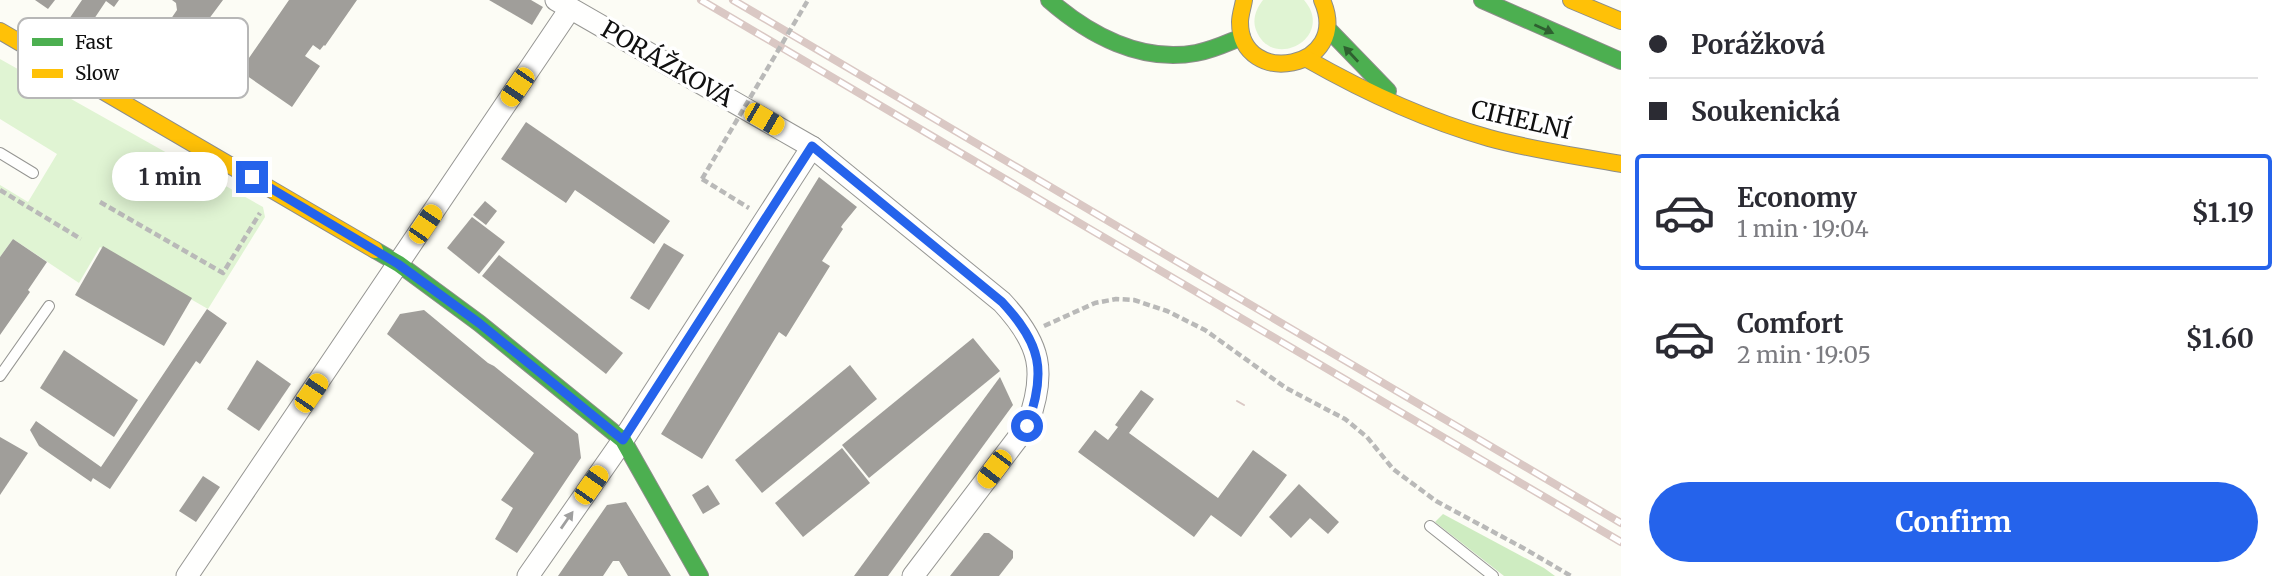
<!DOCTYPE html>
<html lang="en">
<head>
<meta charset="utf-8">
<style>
	:root { --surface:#fff; --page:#f7f7f7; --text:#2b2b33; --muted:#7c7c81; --line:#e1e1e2; --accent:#2563eb }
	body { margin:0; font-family:Merriweather,serif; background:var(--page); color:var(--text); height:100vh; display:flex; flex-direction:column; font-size:26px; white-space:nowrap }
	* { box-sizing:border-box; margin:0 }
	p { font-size:23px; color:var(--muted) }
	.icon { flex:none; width:38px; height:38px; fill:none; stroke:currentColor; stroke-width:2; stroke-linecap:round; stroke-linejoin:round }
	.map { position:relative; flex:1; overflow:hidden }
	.side { display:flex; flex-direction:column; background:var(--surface); width:665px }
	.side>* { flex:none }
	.guide { display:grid; align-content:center; height:154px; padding:0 28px; background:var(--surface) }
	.end { position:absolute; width:32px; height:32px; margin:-16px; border:9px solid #2563eb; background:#fff; box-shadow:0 0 0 4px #fff }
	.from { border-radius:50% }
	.bubble { position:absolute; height:49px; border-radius:24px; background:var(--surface); box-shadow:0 4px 18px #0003; font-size:23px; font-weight:700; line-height:49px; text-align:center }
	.car { position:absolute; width:21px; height:42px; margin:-21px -10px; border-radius:9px; box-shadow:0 0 5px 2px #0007; background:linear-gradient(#f5c518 24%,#345 0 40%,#f5c518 0 76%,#345 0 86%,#f5c518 0) }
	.guide b { display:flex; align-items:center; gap:24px; height:66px; font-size:26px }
	.guide b+b { border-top:2px solid var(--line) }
	.guide i { width:18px; height:18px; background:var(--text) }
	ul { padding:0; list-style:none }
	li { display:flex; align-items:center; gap:21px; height:116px; margin:0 14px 10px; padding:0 14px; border:4px solid transparent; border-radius:7px }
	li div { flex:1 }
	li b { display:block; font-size:26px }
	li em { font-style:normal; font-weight:700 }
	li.active { border-color:var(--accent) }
	li>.icon { width:63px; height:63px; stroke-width:1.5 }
	.cta { display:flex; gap:14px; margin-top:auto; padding:14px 28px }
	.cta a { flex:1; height:80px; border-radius:42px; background:var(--accent); color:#fff; font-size:28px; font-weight:700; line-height:80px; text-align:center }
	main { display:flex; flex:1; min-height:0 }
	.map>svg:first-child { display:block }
	.green { fill:#e0f4d3 }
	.forest { fill:#ceecc1 }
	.building { fill:#a09e9a }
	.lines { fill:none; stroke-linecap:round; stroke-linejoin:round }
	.lane-casing { stroke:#969693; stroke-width:12 }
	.street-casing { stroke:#969693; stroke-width:23 }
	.fast-casing { stroke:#8d8d8a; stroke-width:18 }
	.slow-casing { stroke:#8d8d8a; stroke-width:18 }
	.path { stroke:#b9b9b8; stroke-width:4.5; stroke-dasharray:7 3.5; stroke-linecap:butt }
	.lane { stroke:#fffffe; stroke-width:10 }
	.street { stroke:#fffffe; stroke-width:21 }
	.fast { stroke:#4caf50; stroke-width:16 }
	.slow { stroke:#ffc107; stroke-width:16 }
	.tram { stroke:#dac8c4; stroke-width:2 }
	.rail-casing { stroke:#dac8c4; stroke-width:8 }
	.rail { stroke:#fff; stroke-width:5; stroke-dasharray:16; stroke-linecap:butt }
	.path-bridge { stroke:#b9b9b8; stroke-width:4.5; stroke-dasharray:7 3.5; stroke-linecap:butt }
	.oneway { fill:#2e6030 }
	.oneway2 { fill:#9f9f9f }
	.route { stroke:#2563eb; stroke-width:9 }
	.labels { text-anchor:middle; stroke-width:7; stroke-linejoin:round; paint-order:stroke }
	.street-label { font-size:24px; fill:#101010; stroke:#fff }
	.key { fill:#fff; stroke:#b7b7b7; stroke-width:2 }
	.key-label { font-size:19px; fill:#101010 }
</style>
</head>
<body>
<main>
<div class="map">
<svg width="1621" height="576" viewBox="0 0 1621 576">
	<rect width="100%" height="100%" fill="#fcfcf5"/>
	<!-- green -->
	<g class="green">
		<path d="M1263 0H1304C1336 37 1272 72 1256 30 1252 19 1256 9 1263 0Z"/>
		<path d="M0 59 263 207 265 217 257 230 208 309 100 247 79 283 13 239 0 257V185L28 202 57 154 0 119Z"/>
	</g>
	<!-- forest -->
	<path class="forest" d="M1443 514 1544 568 1555 576H1504L1435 522Z"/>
	<!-- building -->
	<g class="building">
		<path d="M35 0H55L48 9Z"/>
		<path d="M82 0H119L114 7 106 1 84 34 67 22Z"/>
		<path d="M172 0H223L176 63 156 49 166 35 162 32 177 10 176 3Z"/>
		<path d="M289 0H357L325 46 324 45 320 50 313 45 305 56 320 66 292 107 240 71Z"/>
		<path d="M489 0H531L543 7 532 25Z"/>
		<path d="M526 122 670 221 654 244 575 190 566 203 501 159Z"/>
		<path d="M819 177 857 207 843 224 841 227 843 229 822 261 830 266 786 337 779 332 702 459 661 434Z"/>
		<path d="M485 201 497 211 486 225 473 215Z"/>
		<path d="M472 217 505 242 479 274 447 248Z"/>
		<path d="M13 239 47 262 28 290 30 292 0 335V257Z"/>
		<path d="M664 243 684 255 649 310 630 298Z"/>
		<path d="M103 246 192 298 164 346 75 295Z"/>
		<path d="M499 255 623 353 606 374 482 276Z"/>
		<path d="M207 309 227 323 200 364 196 361 110 489 93 478 91 482 39 446 30 430 36 421 101 467Z"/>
		<path d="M424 310 488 363 494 366 578 434 581 458 517 553 495 539 513 508 501 500 534 453 387 334 400 314Z"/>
		<path d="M973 338 1000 371 869 478 842 445Z"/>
		<path d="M64 350 138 400 114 437 40 388Z"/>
		<path d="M257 360 291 384 259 431 227 409Z"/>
		<path d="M850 365 877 399 762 493 735 460Z"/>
		<path d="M1000 377 1013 405 888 576H854Z"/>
		<path d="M1141 390 1154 399 1129 433 1218 498 1253 450 1287 475 1241 537 1211 515 1194 537 1078 452 1095 430 1108 440 1118 427 1115 425Z"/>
		<path d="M0 437 28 453 0 495Z"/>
		<path d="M842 448 870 483 803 537 775 503Z"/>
		<path d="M203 476 220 487 196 522 179 511Z"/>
		<path d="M1299 484 1339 522 1328 534 1310 518 1291 538 1269 517Z"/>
		<path d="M708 485 720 504 703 514 692 495Z"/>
		<path d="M626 502 671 576H628L619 561H613L603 576H558L607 505Z"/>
		<path d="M984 533H989L1013 551V558L999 576H950Z"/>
	</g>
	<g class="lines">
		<defs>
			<g id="lane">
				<path d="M0 153 33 173"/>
				<path d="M0 376 49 306"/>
				<path d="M1430 526 1493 576"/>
			</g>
			<g id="street">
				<path d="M556 0 812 147 1002 302C1041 344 1047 372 1027 426L913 576"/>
				<path d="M187 576 570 9"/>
				<path d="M528 576 623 440 812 147"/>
			</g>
			<g id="fast">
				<path d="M1049 0C1089 35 1141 63 1196 53 1213 50 1227 43 1242 37"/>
				<path d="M1482 0 1621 61"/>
				<path d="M1328 29 1388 91"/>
				<path d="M375 250 399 264 479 323 623 440 700 576"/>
			</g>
			<g id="slow">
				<path d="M1244 0C1243 7 1240 15 1240 22 1240 89 1353 70 1322 0"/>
				<path d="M1571 0 1621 21"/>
				<path d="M0 31 375 250"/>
				<path d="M1307 59C1365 92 1425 120 1489 138 1532 150 1577 156 1621 164"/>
			</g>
		</defs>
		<!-- lane casing -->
		<use href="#lane" class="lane-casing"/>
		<!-- street casing -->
		<use href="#street" class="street-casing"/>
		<!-- fast casing -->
		<use href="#fast" class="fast-casing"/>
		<!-- slow casing -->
		<use href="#slow" class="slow-casing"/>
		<!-- path -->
		<g class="path">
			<path d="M702 179 749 208"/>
			<path d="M0 190 81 239"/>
			<path d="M100 202 223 273 260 213"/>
			<path d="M1044 326 1095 303 1116 299 1134 300 1167 311 1205 330 1286 388 1345 419 1367 437 1393 469 1436 501 1525 549 1571 576"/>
		</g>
		<!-- lane -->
		<use href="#lane" class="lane"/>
		<!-- street -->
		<use href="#street" class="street"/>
		<!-- fast -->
		<use href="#fast" class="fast"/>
		<!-- slow -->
		<use href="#slow" class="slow"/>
		<!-- tram -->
		<path class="tram" d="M1237 401 1244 405"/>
		<defs>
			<g id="rail">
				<path d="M701 0 1621 542"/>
				<path d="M733 0 1621 523"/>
			</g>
		</defs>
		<!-- rail casing -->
		<use href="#rail" class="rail-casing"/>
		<!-- rail -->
		<use href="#rail" class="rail"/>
		<!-- path-bridge -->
		<path class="path-bridge" d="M702 179 808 0"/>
	</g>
	<!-- one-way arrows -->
	<defs><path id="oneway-solid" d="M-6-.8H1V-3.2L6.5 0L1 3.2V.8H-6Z" transform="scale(1.75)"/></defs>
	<g class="oneway">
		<use href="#oneway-solid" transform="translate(1544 29) rotate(24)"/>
		<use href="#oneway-solid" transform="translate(1351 54) rotate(-133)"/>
	</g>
	<use class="oneway2" href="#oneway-solid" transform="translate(567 520) rotate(-55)"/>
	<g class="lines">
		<!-- route -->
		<path class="route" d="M252 177 398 264 479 323 623 440 812 146 1002 302C1041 344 1047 371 1027 426"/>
	</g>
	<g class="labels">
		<!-- street labels -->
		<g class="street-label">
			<text transform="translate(667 64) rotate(30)" y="8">PORÁŽKOVÁ</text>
			<text transform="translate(1521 120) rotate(13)" y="8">CIHELNÍ</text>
		</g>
	</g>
	<!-- legend -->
	<rect x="18" y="18" width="230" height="80" rx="10" class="key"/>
	<rect x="32" y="38" width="31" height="8" fill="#4caf50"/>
	<rect x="32" y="69" width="31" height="9" fill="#ffc107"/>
	<g class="key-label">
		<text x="75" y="49">Fast</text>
		<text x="75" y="80">Slow</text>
	</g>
</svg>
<i class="end from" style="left:1027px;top:426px"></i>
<i class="end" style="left:252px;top:177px"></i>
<div class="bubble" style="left:112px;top:152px;width:116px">1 min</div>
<i class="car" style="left:517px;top:87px;rotate:214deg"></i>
<i class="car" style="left:764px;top:119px;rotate:120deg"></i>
<i class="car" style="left:425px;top:224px;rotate:34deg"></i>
<i class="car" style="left:311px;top:393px;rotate:34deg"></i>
<i class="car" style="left:994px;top:469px;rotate:217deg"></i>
<i class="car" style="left:591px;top:485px;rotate:35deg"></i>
</div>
<section class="side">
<div class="guide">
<b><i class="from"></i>Porážková</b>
<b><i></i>Soukenická</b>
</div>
<ul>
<li class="active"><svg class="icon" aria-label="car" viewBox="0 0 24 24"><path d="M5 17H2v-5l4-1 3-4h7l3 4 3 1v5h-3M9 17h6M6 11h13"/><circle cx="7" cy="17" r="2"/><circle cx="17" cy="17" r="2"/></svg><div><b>Economy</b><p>1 min · 19:04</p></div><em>$1.19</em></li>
<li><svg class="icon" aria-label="car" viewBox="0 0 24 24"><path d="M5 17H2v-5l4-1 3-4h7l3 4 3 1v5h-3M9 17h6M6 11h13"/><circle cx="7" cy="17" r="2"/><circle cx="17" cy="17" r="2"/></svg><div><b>Comfort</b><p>2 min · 19:05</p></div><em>$1.60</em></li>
</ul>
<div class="cta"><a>Confirm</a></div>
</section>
</main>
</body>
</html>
